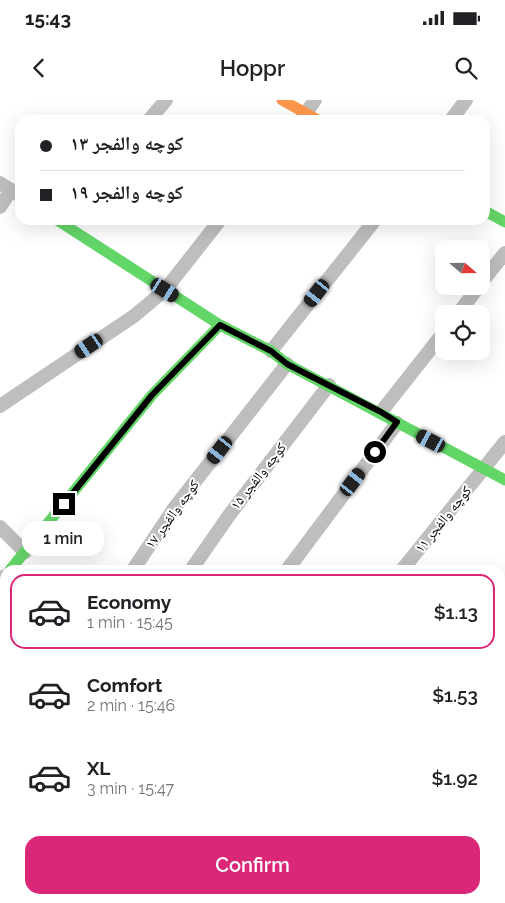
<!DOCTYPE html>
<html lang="en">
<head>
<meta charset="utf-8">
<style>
	:root { --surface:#fff; --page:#f2f2f2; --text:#202124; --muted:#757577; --line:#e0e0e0; --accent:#db2777 }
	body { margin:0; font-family:Raleway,"Noto Naskh Arabic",sans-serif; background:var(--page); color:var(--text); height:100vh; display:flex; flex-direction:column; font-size:19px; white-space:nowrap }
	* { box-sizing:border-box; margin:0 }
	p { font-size:16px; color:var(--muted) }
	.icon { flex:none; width:28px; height:28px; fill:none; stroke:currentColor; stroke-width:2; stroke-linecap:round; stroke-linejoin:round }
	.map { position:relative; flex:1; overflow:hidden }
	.details { position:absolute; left:0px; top:465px; width:505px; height:339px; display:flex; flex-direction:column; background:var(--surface); border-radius:15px 15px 0 0; box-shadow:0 5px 20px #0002 }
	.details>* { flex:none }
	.guide { position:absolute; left:15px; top:15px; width:475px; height:110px; border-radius:15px; box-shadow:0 5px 20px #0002; display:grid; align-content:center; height:110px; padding:0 25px; background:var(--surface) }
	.needle { width:32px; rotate:110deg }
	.controls { position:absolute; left:435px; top:140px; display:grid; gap:10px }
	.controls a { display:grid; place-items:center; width:55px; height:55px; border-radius:10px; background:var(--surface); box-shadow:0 5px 20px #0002; font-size:25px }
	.end { position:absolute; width:22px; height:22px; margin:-11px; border:6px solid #000; background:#fff; box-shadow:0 0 0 2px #fff }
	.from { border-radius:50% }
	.bubble { position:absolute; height:35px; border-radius:15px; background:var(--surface); box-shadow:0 5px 20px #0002; font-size:16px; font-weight:600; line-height:35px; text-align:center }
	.car { position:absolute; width:15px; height:30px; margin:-15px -8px; border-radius:6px; box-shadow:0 0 4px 1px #0007; background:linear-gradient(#222 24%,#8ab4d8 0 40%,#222 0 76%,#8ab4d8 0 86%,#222 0) }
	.guide b { display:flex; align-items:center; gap:18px; height:48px; font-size:19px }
	.guide b+b { border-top:1px solid var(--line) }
	.guide i { width:12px; height:12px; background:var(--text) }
	ul { padding:9px 0 0; list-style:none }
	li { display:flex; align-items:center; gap:15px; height:75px; margin:0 10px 8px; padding:0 15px; border:2px solid transparent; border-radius:15px }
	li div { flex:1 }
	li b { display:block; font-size:19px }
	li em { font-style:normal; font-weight:600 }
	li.on { border-color:var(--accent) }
	li>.icon { width:45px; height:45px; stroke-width:1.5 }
	.button { display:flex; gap:10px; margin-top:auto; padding:10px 25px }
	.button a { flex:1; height:58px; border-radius:15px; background:var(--accent); color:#fff; font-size:20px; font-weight:600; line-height:58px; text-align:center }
	.status { display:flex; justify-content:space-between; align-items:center; height:35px; padding:0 25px; background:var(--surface); direction:ltr }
	.status svg { height:14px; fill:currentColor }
	header { display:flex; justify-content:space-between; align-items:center; height:65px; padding:0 25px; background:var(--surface); font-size:22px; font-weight:600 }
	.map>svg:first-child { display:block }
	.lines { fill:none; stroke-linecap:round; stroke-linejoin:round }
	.street { stroke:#bebebe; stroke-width:14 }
	.fast { stroke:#63d668; stroke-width:11 }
	.slow { stroke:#ff974d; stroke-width:11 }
	.route { stroke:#000; stroke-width:6 }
	.labels { text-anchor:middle; stroke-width:4; stroke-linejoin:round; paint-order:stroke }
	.street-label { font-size:14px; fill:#000; stroke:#fff }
</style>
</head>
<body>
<div class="status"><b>15:43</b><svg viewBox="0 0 49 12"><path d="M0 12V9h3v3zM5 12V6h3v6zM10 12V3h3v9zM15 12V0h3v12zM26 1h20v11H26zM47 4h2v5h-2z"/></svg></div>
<header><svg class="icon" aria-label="back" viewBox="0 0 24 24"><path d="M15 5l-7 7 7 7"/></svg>Hoppr<svg class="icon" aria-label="search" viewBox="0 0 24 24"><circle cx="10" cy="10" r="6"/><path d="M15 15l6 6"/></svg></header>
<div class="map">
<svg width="505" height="803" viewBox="0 0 505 803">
	<rect width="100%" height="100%" fill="#fff"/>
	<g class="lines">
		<!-- street -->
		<g class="street">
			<path d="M149 20 166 0"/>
			<path d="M301 20 315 0"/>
			<path d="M451 20 466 0"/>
			<path d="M0 83 20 96"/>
			<path d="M0 107 11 90"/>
			<path d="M481 183 505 153"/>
			<path d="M458 214 479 186"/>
			<path d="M271 251 375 120"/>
			<path d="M0 306 134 216 165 190 220 120"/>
			<path d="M381 312 444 232"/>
			<path d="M0 427 25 452"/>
			<path d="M133 470 175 407 287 264"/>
			<path d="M191 470 230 414 329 285"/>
			<path d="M287 470 397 323"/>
			<path d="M402 470 505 342"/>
			<path d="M0 482 5 476"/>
			<path d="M500 496 505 489"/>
			<path d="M500 653 505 646"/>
			<path d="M0 670 5 663"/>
			<path d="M0 774 5 768"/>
			<path d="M69 803 72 799"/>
			<path d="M162 803 165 799"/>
			<path d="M267 803 270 799"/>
			<path d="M381 803 384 799"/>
			<path d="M503 803 505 801"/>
		</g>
		<!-- fast -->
		<g class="fast">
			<path d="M485 111 505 122"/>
			<path d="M57 120 220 225 271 251 287 264 505 380"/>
			<path d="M10 470 152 295 220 225"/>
			<path d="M0 500 5 503"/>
			<path d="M500 709 505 710"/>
		</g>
		<!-- slow -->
		<path class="slow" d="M282 0 318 20"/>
	</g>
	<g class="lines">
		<!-- route -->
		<path class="route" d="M64 404 152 295 220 225 271 251 287 264 381 312 397 322 375 352"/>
	</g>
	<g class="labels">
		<!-- street labels -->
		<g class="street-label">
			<text transform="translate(258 376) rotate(-52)" y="5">کوچه والفجر ۱۵</text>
			<text transform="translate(172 414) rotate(-54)" y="5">کوچه والفجر ۱۷</text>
			<text transform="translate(443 419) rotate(-51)" y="5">کوچه والفجر ۱۱</text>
		</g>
	</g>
</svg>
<div class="controls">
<a><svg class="needle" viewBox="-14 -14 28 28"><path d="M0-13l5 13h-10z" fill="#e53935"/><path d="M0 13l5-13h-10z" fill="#757577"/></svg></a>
<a><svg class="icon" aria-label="locate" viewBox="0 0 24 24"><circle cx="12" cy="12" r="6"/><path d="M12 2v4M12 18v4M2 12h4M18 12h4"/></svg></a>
</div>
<i class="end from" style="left:375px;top:352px"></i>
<i class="end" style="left:64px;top:404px"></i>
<div class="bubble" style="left:22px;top:421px;width:82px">1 min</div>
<i class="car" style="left:165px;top:190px;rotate:123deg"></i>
<i class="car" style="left:317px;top:193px;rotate:218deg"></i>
<i class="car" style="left:89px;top:246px;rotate:236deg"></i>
<i class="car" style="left:431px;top:341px;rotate:298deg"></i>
<i class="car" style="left:220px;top:350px;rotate:218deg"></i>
<i class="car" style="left:353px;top:382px;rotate:37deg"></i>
<div class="guide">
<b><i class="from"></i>کوچه والفجر ۱۳</b>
<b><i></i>کوچه والفجر ۱۹</b>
</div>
<section class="details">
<ul>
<li class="on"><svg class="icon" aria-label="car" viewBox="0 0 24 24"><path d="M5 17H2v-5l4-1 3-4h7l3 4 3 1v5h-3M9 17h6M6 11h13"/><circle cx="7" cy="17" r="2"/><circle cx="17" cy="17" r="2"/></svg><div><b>Economy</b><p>1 min · 15:45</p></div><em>$1.13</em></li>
<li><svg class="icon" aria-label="car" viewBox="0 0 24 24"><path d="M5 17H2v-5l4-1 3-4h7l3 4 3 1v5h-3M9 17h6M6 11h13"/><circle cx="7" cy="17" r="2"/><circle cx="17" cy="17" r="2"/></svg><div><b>Comfort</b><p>2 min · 15:46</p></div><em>$1.53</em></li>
<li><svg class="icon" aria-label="car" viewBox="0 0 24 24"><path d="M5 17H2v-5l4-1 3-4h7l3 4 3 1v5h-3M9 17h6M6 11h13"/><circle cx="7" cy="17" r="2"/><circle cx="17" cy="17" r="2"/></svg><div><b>XL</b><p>3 min · 15:47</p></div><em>$1.92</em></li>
</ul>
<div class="button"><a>Confirm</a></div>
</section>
</div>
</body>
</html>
